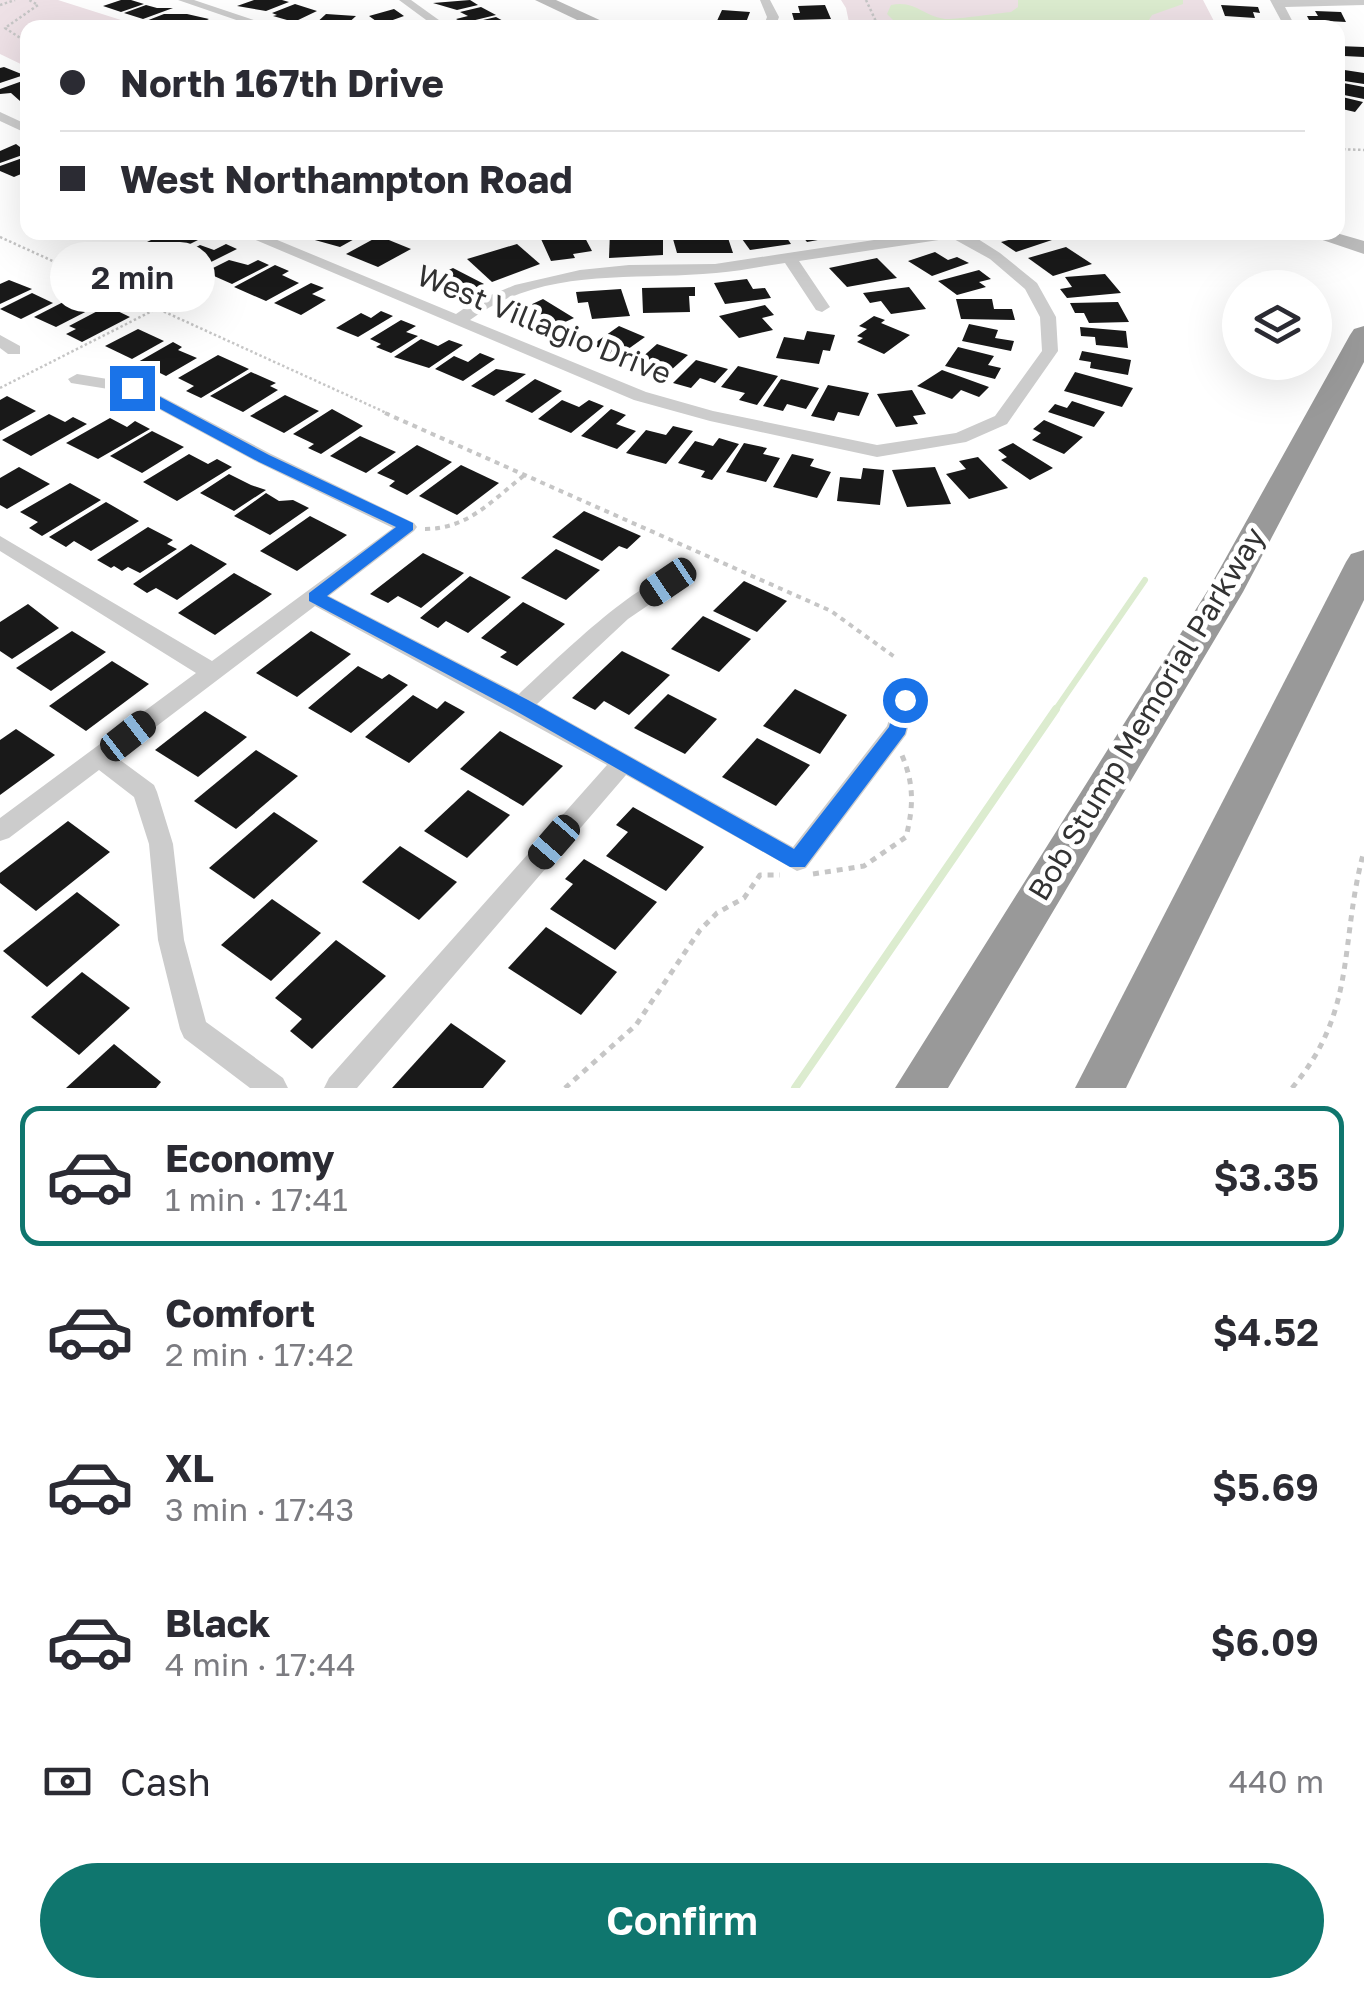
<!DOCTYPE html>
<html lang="en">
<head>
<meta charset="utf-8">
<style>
	:root { --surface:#fff; --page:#f7f7f7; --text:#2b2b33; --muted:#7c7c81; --line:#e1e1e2; --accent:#0f766e }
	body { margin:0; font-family:"Golos Text",sans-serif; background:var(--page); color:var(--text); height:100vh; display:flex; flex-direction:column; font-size:38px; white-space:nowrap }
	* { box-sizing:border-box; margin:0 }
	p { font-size:32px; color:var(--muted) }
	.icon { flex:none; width:55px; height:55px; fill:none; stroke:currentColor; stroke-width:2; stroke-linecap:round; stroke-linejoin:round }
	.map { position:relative; height:1088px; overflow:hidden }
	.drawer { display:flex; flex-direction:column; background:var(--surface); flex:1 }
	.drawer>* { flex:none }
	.hud { position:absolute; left:20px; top:20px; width:1325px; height:220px; border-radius:20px; box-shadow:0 10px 40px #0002; display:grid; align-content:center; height:220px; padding:0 40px; background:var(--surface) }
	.tools { position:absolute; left:1222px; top:270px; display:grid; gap:20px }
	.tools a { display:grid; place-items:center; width:110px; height:110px; border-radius:50%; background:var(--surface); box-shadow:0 10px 40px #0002; font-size:50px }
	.end { position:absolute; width:45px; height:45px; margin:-22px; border:12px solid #1a73e8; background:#fff; box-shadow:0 0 0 5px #fff }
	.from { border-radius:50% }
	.bubble { position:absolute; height:70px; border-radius:35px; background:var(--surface); box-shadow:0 10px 40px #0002; font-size:32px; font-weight:600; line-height:70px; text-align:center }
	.car { position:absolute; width:30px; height:60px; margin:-30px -15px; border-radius:12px; box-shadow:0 0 8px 2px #0007; background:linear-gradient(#222 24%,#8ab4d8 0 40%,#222 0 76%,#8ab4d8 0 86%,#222 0) }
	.hud b { display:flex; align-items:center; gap:35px; height:95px; font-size:38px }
	.hud b+b { border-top:2px solid var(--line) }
	.hud i { width:25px; height:25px; background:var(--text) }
	ul { padding:18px 0 0; list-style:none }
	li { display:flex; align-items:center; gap:30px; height:140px; margin:0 20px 15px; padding:0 20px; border:5px solid transparent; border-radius:20px }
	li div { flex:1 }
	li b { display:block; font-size:38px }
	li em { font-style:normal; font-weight:600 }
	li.current { border-color:var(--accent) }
	li>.icon { width:90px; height:90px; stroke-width:1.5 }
	.pay { display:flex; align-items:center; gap:25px; height:110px; padding:0 40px; font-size:38px }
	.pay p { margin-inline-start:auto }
	.action { display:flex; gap:20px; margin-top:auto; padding:20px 40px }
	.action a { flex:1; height:115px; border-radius:60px; background:var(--accent); color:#fff; font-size:40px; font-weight:600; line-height:115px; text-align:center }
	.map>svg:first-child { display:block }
	.green { fill:#eee1e6 }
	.water { fill:#dceccf }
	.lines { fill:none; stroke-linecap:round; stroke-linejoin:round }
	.stream-far1 { stroke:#dceccf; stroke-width:6 }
	.stream { stroke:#dceccf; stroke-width:8 }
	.building { fill:#191919 }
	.path-far2 { stroke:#c6c6c6; stroke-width:2.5; stroke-dasharray:2.5 2.5; stroke-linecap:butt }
	.path-far1 { stroke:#c6c6c6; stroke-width:4; stroke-dasharray:5 5; stroke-linecap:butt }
	.path { stroke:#c6c6c6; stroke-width:5; stroke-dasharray:6 6; stroke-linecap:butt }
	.street { fill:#ccc; fill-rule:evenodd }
	.secondary { fill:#bcbcbc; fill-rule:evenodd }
	.highway { fill:#999; fill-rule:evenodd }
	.route { fill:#1a73e8 }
	.labels { text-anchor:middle; stroke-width:10; stroke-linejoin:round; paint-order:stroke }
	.street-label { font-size:30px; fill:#323232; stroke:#fff }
</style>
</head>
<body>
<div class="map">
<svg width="1364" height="1088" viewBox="0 0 1364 1088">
	<rect width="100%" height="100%" fill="#fff"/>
	<!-- green -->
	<g class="green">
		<path d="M0 0H58L143 27 28 28 27 67 0 54Z"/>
		<path d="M841 0H1203L1217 27H850L846 8Z"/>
	</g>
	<!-- water -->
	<path class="water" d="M1018 0H1183V4L1152 15 1144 28 1034 23 1014 28 900 27 887 14 891 5C916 0 922 16 945 19 952 20 1000 13 1011 12L1018 7Z"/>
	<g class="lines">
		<!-- stream-far1 -->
		<path class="stream-far1" d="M1054 712 1145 580"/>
		<!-- stream -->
		<path class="stream" d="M795 1088 1056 709"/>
	</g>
	<!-- building -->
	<g class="building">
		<path d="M121 0H131L144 4 121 12 103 6Z"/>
		<path d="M254 0H282L289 2 266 11 237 6Z"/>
		<path d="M470 0 478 5 457 10 433 3Z"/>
		<path d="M295 4 317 11 294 22 273 16 277 15 272 13Z"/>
		<path d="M146 5 157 8H173L143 19 124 13Z"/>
		<path d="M825 5 831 19 794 20 792 13H800L798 6Z"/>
		<path d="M1221 5 1258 7 1260 13 1253 12 1255 18 1225 16Z"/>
		<path d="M481 7 496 15 463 23 456 19 468 16 460 12Z"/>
		<path d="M394 9 404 16 376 26 371 22 376 21 369 16Z"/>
		<path d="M722 10 750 12 745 25 716 23Z"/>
		<path d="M1315 11 1341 12 1346 22 1309 20 1307 16H1318Z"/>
		<path d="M164 14H187L209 19 203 22 216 25 167 28 146 21Z"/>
		<path d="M326 14 356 16 345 26H313Z"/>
		<path d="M496 17 516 28H478L470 23Z"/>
		<path d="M1338 46 1364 47V57L1344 56Z"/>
		<path d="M4 67 24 75 0 83V68Z"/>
		<path d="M1338 69 1364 73V84L1338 80Z"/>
		<path d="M28 79V98L20 101 11 93 0 94V89Z"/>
		<path d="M1338 82 1364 87V99L1339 94 1342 89 1338 88Z"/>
		<path d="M1338 96 1363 102 1355 112 1338 108Z"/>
		<path d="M16 144 28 153 0 163V151Z"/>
		<path d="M28 156V171L14 177 0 171V166Z"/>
		<path d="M167 232 182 239 192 234 202 238 166 256 141 245Z"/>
		<path d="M313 232H367L340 247 304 237Z"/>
		<path d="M610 232H663V255L609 258Z"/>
		<path d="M671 232H726L733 253H677Z"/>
		<path d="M737 232H783L791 244 750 250Z"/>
		<path d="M799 232H845V235L807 242Z"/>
		<path d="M1001 232H1039L1052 240 1016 252 1001 242 1012 239Z"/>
		<path d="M583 234 592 251 573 254 575 258 551 261 541 239Z"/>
		<path d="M379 236 411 249 378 267 346 254Z"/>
		<path d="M226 244 237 249 197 269 173 259 200 245 214 250Z"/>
		<path d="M517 244 540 264 492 282 467 259Z"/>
		<path d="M1066 247 1092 264 1053 276 1028 258Z"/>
		<path d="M935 252 948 260 957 257 969 263 932 276 908 261Z"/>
		<path d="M877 258 897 278 847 287 829 268Z"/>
		<path d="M229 260 248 265 258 260 269 265 232 284 205 272Z"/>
		<path d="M275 265 289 271 282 275 299 283 266 301 234 287Z"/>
		<path d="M453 268 484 284 470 290 461 285 452 290 457 293 447 298 420 283Z"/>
		<path d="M979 270 991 279 979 282 986 287 957 295 938 281Z"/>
		<path d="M1105 274 1121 293 1067 298 1060 289 1072 287 1065 277Z"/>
		<path d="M747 279 753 289 765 288 771 298 725 304 714 283Z"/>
		<path d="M9 280 32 289 0 304V284Z"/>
		<path d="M311 283 324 288 312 294 326 300 301 315 274 303Z"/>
		<path d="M695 287V296H689L690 312 643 313 642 288Z"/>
		<path d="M909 287 926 309 891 314 881 301 870 303 863 293Z"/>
		<path d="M621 289 630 316 592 319 588 302 578 303 576 292Z"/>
		<path d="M32 293 53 303 21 319 0 309Z"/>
		<path d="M73 297 95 307 56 327 34 317Z"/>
		<path d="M543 299 574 318 538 334 515 320 536 311 528 306Z"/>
		<path d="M956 299H992L994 309H1012L1015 320 961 319Z"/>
		<path d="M1118 302 1129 322 1089 323 1084 313H1075L1070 303Z"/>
		<path d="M765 305 774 315 762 318 773 330 739 338 719 316Z"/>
		<path d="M107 306 130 317 82 342 66 334 76 329 69 326Z"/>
		<path d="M381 311 393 316 358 337 336 328 361 313 371 318Z"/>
		<path d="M874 316 885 320 881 323 910 335 884 354 857 342 863 338 857 336 867 329 859 326Z"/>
		<path d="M401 320 416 326 406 332 418 336 391 353 376 347 381 344 370 339Z"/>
		<path d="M969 324 998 330 995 338 1014 341 1011 351 962 341Z"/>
		<path d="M619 326 645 337 610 362 596 356 605 350 592 345Z"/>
		<path d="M1080 327 1126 331 1128 348 1096 345 1095 337 1081 336Z"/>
		<path d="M138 329 164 341 132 359 105 346Z"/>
		<path d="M807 331 835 335 830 351 823 350 819 364 776 358 784 337 804 340Z"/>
		<path d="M421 339 438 346 449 340 463 345 429 368 394 357Z"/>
		<path d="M173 342 182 347 178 350 197 358 166 376 138 362Z"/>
		<path d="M657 344 688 355 670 371 655 366 646 374 629 369Z"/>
		<path d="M958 347 994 356 988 365 1001 368 995 379 945 366Z"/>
		<path d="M1082 351 1131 360 1128 375 1090 368 1091 362 1079 360Z"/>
		<path d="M480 353 495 359 463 381 435 369 454 356 468 362Z"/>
		<path d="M218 355 249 369 201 398 186 391 194 386 178 378Z"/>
		<path d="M696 360 728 369 715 383 700 378 691 388 673 383Z"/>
		<path d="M738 366 778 376 757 405 739 400 745 393 721 387Z"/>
		<path d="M496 369 526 374 494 396 471 386Z"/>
		<path d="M942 370 989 387 979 397 961 390 952 399 917 386Z"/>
		<path d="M251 372 276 383 270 386 278 390 243 412 210 396Z"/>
		<path d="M1075 372 1133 388 1122 407 1064 391Z"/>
		<path d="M535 379 562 391 532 413 505 401Z"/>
		<path d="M781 379 819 388 806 409 787 404 783 411 763 406Z"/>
		<path d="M828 385 869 393 859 416 838 412 834 421 811 416Z"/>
		<path d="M912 390 926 414 913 416 918 424 896 427 877 394Z"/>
		<path d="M285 395 319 411 284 433 250 416Z"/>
		<path d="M7 396 36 411 0 431V400Z"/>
		<path d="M562 400 579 407 589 400 604 406 571 433 538 419Z"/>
		<path d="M1072 401 1105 412 1094 427 1048 412 1055 404 1067 408Z"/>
		<path d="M332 409 363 426 321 454 308 448 314 444 293 434Z"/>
		<path d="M611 409 626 415 616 424 636 431 617 449 581 436Z"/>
		<path d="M49 414 65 422 73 417 87 424 31 456 2 440Z"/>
		<path d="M110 418 127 427 135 421 150 429 98 459 66 443Z"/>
		<path d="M1044 420 1083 437 1064 454 1032 440 1041 433 1033 429Z"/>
		<path d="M673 426 693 431 666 464 626 453 646 430 666 435Z"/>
		<path d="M152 431 184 447 142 473 110 456Z"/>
		<path d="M360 436 396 452 366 473 330 456Z"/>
		<path d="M719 438 739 444 712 480 701 477 705 471 678 463 695 441 713 446Z"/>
		<path d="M744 443 767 448 763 454 780 458 766 482 726 472Z"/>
		<path d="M1013 443 1053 468 1030 480 1001 460 1007 457 998 450Z"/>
		<path d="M417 445 452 462 407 495 389 486 395 481 377 473Z"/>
		<path d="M189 454 208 464 217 459 232 467 177 501 143 482Z"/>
		<path d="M792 454 814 459 810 466 831 472 817 498 773 487Z"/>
		<path d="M978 457 1008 488 969 499 946 474 966 469 959 461Z"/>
		<path d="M461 465 499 483 457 515 419 496Z"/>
		<path d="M19 467 50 484 7 509 0 505V478Z"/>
		<path d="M935 467 951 504 907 507 892 470Z"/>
		<path d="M863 468 884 470 880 505 837 501 840 477 861 479Z"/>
		<path d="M229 474 251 485 266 490 234 511 200 493Z"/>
		<path d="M70 483 101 500 42 536 29 528 38 522 20 512Z"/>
		<path d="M266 493 279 501 293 500 309 508 270 535 234 516Z"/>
		<path d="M106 502 139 521 91 551 74 541 66 547 49 537Z"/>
		<path d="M584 511 641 536 627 549 619 546 602 561 552 537Z"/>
		<path d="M310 516 347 535 297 571 260 551Z"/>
		<path d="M148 527 173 540 167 544 177 549 140 573 128 567 122 571 114 566 111 568 97 560Z"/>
		<path d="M191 544 227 564 177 600 156 588 147 593 133 584Z"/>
		<path d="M556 549 600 570 566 600 521 578Z"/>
		<path d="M423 553 464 573 421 608 398 596 388 603 370 594Z"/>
		<path d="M234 573 272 594 215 635 178 613Z"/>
		<path d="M470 576 511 597 468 633 446 621 438 628 420 618Z"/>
		<path d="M744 581 787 601 757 632 713 611Z"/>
		<path d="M523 602 565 624 517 666 500 657 507 652 481 638Z"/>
		<path d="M28 604 59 628 12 659 0 651V622Z"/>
		<path d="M703 616 751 639 719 672 671 649Z"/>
		<path d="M72 631 106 652 51 691 16 668Z"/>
		<path d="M311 631 351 654 297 697 256 673Z"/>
		<path d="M622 651 670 675 629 715 604 701 595 710 572 698Z"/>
		<path d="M112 661 149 684 86 731 49 706Z"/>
		<path d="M358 666 382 679 389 674 408 685 351 733 308 708Z"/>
		<path d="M795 689 847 715 820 754 763 726Z"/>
		<path d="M668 694 717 719 685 754 634 728Z"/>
		<path d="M413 695 437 709 445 701 465 712 409 763 365 737Z"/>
		<path d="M205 711 247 737 198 777 155 750Z"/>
		<path d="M16 729 55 755 0 795V740Z"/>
		<path d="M500 731 563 766 523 806 460 769Z"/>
		<path d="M757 738 810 765 776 806 722 777Z"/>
		<path d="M256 750 298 776 236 829 194 801Z"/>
		<path d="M468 790 510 815 467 858 424 831Z"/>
		<path d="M633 807 704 847 666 891 606 856 628 832 616 825Z"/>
		<path d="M274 812 318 841 254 899 209 868Z"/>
		<path d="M68 821 110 852 36 911 0 883V873Z"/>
		<path d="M400 846 457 882 419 920 362 882Z"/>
		<path d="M584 859 657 902 615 950 550 909 573 884 565 879Z"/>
		<path d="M77 892 120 925 47 987 3 951Z"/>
		<path d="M272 899 321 933 271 981 221 945Z"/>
		<path d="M546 927 617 972 581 1015 508 968Z"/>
		<path d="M336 940 386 976 312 1049 290 1031 302 1019 275 998Z"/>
		<path d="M82 972 130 1008 79 1055 31 1017Z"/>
		<path d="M451 1023 506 1061 483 1088H392Z"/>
		<path d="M114 1044 161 1082 156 1088H66Z"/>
	</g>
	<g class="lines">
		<!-- path-far2 -->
		<g class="path-far2">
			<path d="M866 0 879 28"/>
			<path d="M0 5 15 0"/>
			<path d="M28 43 5 28 38 5 29 0"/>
			<path d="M1338 149 1364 150"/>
			<path d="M0 237 391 415"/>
			<path d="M0 388 156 309"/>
		</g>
		<!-- path-far1 -->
		<g class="path-far1">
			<path d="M385 413 831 611 896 658"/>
			<path d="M425 529C469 529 493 499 526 474"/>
		</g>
		<!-- path -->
		<g class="path">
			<path d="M813 874 864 866 906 837C914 805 914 783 901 753"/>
			<path d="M565 1088 636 1025 700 930 717 913 744 898 760 875H780"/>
			<path d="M1292 1088C1358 1010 1339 942 1364 851"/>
		</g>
		<!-- street -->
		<g class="street">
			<path d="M178 0H194L278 28H260Z"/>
			<path d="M399 0H411L450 28H437Z"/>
			<path d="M760 0H770L779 17 775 28H763L767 17Z"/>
			<path d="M1270 0H1364V5L1285 7 1296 28H1285Z"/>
			<path d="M0 112 28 125V134L0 121Z"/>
			<path d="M237 232H258L456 314 472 303 515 285 580 270 629 265 715 264 927 232H967L1000 253 1037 283 1056 317 1058 351 1007 424 966 442 877 457 710 421 634 400ZM952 238 990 259 1025 289 1040 317 1042 351 995 416 956 433 877 445 713 411 646 392 470 320C543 266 632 281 716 273 739 271 762 266 785 263L816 310 822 312 830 307 799 261Z"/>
			<path d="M0 335 20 346V354H8L0 348Z"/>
			<path d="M77 374 138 384 271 454 414 523 417 527 414 531 329 596 519 694C544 671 646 570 675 577L678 582 675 587 628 619 537 704 793 847 887 726 897 694H913L916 700 906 735 806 868 797 871 626 775 357 1088H324L329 1078 607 765 315 606 116 757 154 785 157 792 173 844 184 940 206 1022 283 1078 288 1088H250L184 1038 180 1029 158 940 149 844 134 797 99 770 9 838 0 841V818L196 673 0 551V536L212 661 393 528 257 462 127 392 71 383 68 379Z"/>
		</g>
		<!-- secondary -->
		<g class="secondary">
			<path d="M535 0H556L617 28H594Z"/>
			<path d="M1299 232H1333L1364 241V254Z"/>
		</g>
		<!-- highway -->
		<g class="highway">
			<path d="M1364 326V362L1243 592 948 1088H895L1208 590 1350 335 1354 329Z"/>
			<path d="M1364 550V600L1126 1088H1075L1346 562 1351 554Z"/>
		</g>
	</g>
	<!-- route -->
	<path class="route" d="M127 385H138L269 455 413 523V530L327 596 528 700 794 849 889 727 896 700 905 694 914 700 905 734 805 867H790L514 710 309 601V593L396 527 259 462 127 391Z"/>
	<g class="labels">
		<!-- street labels -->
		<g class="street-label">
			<text transform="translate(544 325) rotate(22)" y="10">West Villagio Drive</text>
			<text transform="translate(1147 714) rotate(-59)" y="10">Bob Stump Memorial Parkway</text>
		</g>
	</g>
</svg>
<div class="tools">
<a><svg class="icon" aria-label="layers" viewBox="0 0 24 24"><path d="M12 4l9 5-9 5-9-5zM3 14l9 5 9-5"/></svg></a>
</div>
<i class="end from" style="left:905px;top:700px"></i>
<i class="end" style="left:132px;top:388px"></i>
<div class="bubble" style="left:50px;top:242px;width:165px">2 min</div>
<i class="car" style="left:668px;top:582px;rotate:236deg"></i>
<i class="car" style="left:128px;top:736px;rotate:52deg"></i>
<i class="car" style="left:554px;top:842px;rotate:221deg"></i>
<div class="hud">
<b><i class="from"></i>North 167th Drive</b>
<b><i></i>West Northampton Road</b>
</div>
</div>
<section class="drawer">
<ul>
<li class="current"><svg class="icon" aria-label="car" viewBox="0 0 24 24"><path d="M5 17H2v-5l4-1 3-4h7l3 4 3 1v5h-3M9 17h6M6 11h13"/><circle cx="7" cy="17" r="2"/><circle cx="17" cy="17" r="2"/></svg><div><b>Economy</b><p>1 min · 17:41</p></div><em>$3.35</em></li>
<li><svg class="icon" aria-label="car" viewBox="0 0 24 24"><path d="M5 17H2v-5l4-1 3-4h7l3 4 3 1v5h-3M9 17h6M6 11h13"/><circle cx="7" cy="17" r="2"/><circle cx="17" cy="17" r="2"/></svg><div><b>Comfort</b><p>2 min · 17:42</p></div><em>$4.52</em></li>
<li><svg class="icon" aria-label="car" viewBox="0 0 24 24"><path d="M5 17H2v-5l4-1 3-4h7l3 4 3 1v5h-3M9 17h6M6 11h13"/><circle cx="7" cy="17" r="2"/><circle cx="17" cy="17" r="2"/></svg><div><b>XL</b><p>3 min · 17:43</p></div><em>$5.69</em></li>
<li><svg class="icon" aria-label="car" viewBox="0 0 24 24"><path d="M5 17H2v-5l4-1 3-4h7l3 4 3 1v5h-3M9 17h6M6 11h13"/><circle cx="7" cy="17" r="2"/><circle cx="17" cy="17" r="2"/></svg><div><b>Black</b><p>4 min · 17:44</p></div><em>$6.09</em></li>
</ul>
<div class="pay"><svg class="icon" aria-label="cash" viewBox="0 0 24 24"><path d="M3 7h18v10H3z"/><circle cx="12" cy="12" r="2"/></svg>Cash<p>440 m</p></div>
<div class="action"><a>Confirm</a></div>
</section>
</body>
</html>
